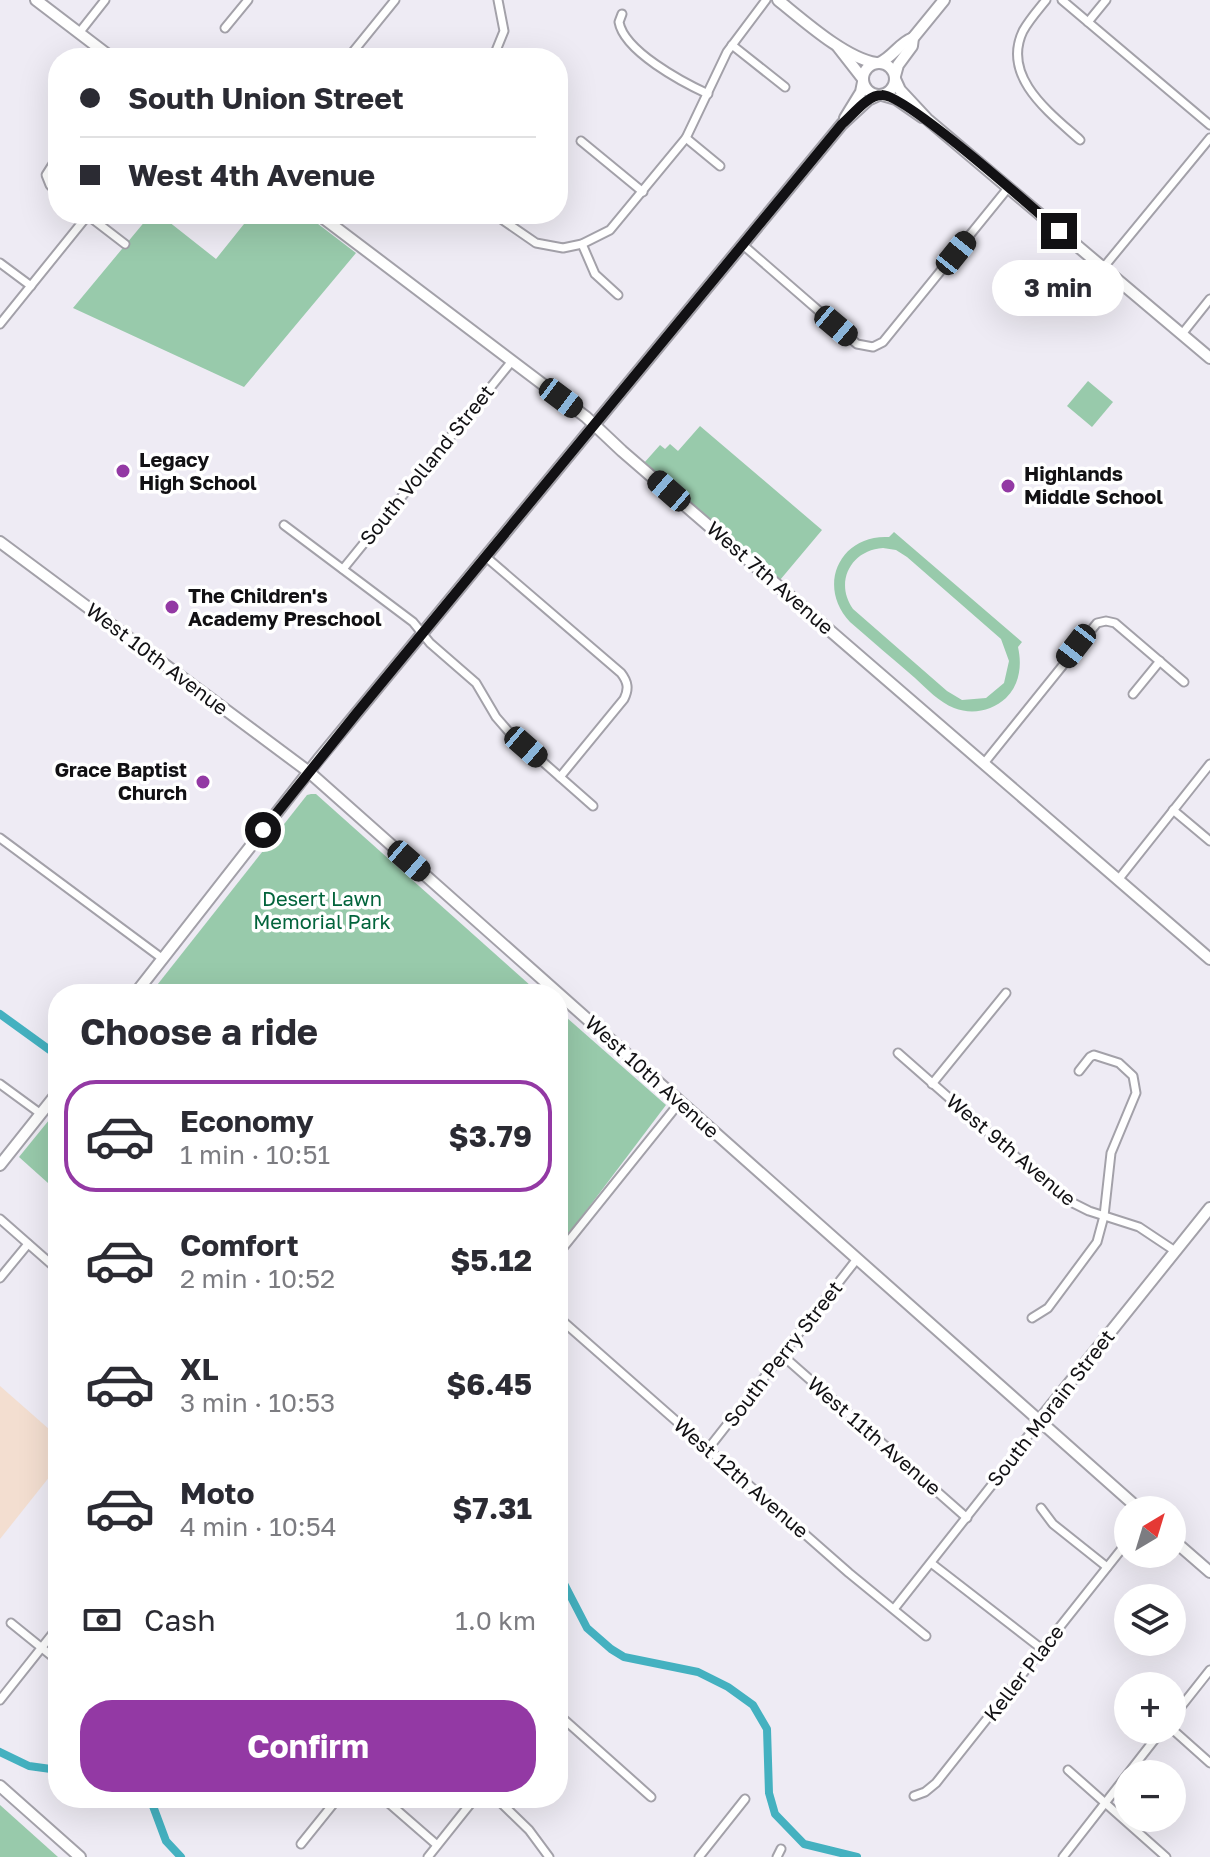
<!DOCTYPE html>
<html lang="en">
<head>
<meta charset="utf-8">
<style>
	:root { --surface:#fff; --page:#f7f7f7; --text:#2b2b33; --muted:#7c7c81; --line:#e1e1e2; --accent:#9339a4 }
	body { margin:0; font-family:"Golos Text",sans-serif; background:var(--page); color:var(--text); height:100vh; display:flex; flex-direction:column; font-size:30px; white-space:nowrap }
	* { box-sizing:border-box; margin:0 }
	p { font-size:26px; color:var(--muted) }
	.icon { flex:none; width:44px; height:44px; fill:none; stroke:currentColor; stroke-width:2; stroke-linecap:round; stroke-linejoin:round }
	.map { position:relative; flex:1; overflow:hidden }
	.sheet { position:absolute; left:48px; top:984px; width:520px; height:824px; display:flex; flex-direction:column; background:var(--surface); border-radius:32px; box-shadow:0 8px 32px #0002 }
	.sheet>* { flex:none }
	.hud { position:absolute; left:48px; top:48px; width:520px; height:176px; border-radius:32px; box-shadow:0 8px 32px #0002; display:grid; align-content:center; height:176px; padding:0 32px; background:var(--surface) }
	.needle { width:52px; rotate:38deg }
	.tools { position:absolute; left:1114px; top:1496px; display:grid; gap:16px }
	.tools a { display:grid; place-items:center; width:72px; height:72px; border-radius:50%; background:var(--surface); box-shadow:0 8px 32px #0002; font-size:40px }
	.end { position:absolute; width:36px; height:36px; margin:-18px; border:10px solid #121114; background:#fff; box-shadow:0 0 0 4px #fff }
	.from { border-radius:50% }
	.bubble { position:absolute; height:56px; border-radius:28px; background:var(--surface); box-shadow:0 8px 32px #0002; font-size:26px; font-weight:700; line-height:56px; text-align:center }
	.car { position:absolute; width:24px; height:48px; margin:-24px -12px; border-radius:10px; box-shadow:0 0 6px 2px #0007; background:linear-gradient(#222 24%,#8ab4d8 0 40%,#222 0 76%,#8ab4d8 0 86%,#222 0) }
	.hud b { display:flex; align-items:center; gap:28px; height:76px; font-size:30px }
	.hud b+b { border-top:2px solid var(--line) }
	.hud i { width:20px; height:20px; background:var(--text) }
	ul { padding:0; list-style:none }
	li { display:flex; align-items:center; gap:24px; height:112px; margin:0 16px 12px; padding:0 16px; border:4px solid transparent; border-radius:32px }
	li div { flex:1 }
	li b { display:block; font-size:30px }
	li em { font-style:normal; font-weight:700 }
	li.on { border-color:var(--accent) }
	li>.icon { width:72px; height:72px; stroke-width:1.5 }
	h2 { padding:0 32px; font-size:36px; line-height:96px }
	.pay { display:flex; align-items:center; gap:20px; height:88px; padding:0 32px; font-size:30px }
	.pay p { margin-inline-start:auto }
	.cta { display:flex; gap:16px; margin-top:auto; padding:16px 32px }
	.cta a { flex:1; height:92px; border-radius:32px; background:var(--accent); color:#fff; font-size:32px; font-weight:700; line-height:92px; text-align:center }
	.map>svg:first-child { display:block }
	.industrial { fill:#f3ded0 }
	.green { fill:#98caab; fill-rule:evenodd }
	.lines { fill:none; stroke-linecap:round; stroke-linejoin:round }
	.canal { stroke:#44b1c0; stroke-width:8 }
	.street-casing { stroke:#a3a1a9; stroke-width:11 }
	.secondary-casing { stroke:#a3a1a9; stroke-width:14 }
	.street { stroke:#fff; stroke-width:7 }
	.secondary { stroke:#fff; stroke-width:10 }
	.route { stroke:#121114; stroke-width:10 }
	.poi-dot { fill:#9339a4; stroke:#fff; stroke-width:3 }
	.labels { text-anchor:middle; stroke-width:7; stroke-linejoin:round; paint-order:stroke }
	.poi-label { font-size:20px; font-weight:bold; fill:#121114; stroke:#fff; text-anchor:start }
	.street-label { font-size:20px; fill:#121114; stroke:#fff }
	.park-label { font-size:20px; fill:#03643c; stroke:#fff }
</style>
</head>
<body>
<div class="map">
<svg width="1210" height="1857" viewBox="0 0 1210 1857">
	<rect width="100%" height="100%" fill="#eeebf4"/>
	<!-- industrial -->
	<path class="industrial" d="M0 1386 58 1437V1466L0 1539Z"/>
	<!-- green -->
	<g class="green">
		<path d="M151 214H159L216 259 252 214H305L356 253 244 387 73 308Z"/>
		<path d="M1088 381 1113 402 1092 427 1067 406Z"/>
		<path d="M700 426 822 530 780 580 644 463 660 445 665 449 670 444 678 451Z"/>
		<path d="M894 532 1022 642 1018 647C1022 665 1020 684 1006 698 992 711 972 715 954 708 939 702 927 689 915 678 894 660 872 641 850 622 816 586 840 534 889 537ZM883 548 896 550 907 557 1001 639 1009 661 1004 683 986 698 962 700 947 691 853 609C834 582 851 550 883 548Z"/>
		<path d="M311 794H316L540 994H150L307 795Z"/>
		<path d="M558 1010 666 1105 558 1248Z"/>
		<path d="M58 1109V1192L19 1157Z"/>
		<path d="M0 1805 58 1857H0Z"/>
	</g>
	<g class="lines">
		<!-- canal -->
		<g class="canal">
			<path d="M0 1014 58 1056"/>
			<path d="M558 1572 587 1628 611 1649 624 1657 698 1672 728 1687 753 1705 767 1729 769 1793 775 1814 804 1844 857 1857"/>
			<path d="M0 1752 29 1766 58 1770"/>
			<path d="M150 1798 166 1841 181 1857"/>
		</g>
		<defs>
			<g id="street">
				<path d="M1046 0C1038 10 1029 20 1023 31 1001 77 1050 113 1080 140"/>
				<path d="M1062 0 1210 125"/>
				<path d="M622 14 619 22C624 51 682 82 708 94"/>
				<path d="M1088 22 1106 0"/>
				<path d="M225 28 248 0"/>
				<path d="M79 33 105 0"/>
				<path d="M732 45 785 87"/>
				<path d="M348 58 395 0"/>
				<path d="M493 58 504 31 498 0"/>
				<path d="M686 138 720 166"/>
				<path d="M581 141 643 192"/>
				<path d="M58 156 46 175 50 185 58 193"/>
				<path d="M86 214 125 244"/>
				<path d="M494 214 536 243 563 248 582 244 610 230 686 138 727 52 766 0"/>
				<path d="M582 244 595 274 618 295"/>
				<path d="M743 245 857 344 873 347 883 342 1008 188"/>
				<path d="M0 263 31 286"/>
				<path d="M1103 268 1210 138"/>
				<path d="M0 324 88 215"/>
				<path d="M1182 334 1210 299"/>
				<path d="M284 525 413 622 430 643 476 683 496 717 509 732 593 806"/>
				<path d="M486 557 621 673C628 682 629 689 624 699L560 777"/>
				<path d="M343 569 512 361"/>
				<path d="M1133 694 1160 661"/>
				<path d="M985 762 1097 623 1106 621 1115 623 1184 682"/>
				<path d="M1173 810 1210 841"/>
				<path d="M0 838 163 959"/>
				<path d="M1118 880 1210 764"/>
				<path d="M898 1053 1063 1198 1089 1211 1139 1227 1175 1251"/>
				<path d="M0 1084 41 1114"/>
				<path d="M932 1084 1006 993"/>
				<path d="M0 1219 58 1270"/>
				<path d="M558 1254 680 1102"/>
				<path d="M0 1278 28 1244"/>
				<path d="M558 1317 849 1573 926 1636"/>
				<path d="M1032 1318 1048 1308 1097 1242 1104 1216 1111 1153 1136 1093 1133 1076 1119 1063 1094 1055 1090 1057 1079 1071"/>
				<path d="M782 1355 967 1518"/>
				<path d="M708 1449 857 1259"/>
				<path d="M1041 1508 1053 1524 1107 1567"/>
				<path d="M931 1563 1042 1649"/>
				<path d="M894 1609 995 1481 1039 1421"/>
				<path d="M11 1623 58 1661"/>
				<path d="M0 1700 58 1627"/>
				<path d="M558 1714 651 1797"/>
				<path d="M1172 1718 1210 1670"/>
				<path d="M1172 1729 1210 1763"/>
				<path d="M1068 1770 1166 1857"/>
				<path d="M914 1796 925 1792 936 1783 1128 1541"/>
				<path d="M383 1798 437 1845"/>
				<path d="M496 1798 529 1830 549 1857"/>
				<path d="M301 1844 338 1798"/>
				<path d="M428 1857 475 1798"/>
				<path d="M699 1857 745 1799"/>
				<path d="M777 1857 781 1849"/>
				<path d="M1063 1857 1162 1730"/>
			</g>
			<g id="secondary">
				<path d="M36 0 112 58"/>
				<path d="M778 0C803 20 845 58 876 63"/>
				<path d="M838 47 863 79"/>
				<path d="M879 63C893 57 899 43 913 38"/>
				<circle cx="879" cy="79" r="16"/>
				<path d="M895 76 898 65 912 46 913 38 944 0"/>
				<path d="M895 79 900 90 927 119 1210 358"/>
				<path d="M882 95 896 99 922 117"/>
				<path d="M845 118 861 92 863 82"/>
				<path d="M318 214 586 417 622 451 1210 959"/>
				<path d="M0 542 309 772 1140 1510"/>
				<path d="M135 994 318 760 842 124 868 100 879 95"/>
				<path d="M0 1165 58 1092"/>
				<path d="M1039 1421 1210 1208"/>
				<path d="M1172 1539 1210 1572"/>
				<path d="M0 1786 80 1857"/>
			</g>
		</defs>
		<!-- street casing -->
		<use href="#street" class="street-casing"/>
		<!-- secondary casing -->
		<use href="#secondary" class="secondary-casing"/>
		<!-- street -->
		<use href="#street" class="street"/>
		<!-- secondary -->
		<use href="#secondary" class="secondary"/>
	</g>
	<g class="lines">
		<!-- route -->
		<path class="route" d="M263 830 356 714 842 124C853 115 867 95 882 95 905 94 1034 209 1059 231"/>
	</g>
	<!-- markers -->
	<g class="poi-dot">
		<circle cx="123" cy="471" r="8"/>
		<circle cx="1008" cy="486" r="8"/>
		<circle cx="172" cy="607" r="8"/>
		<circle cx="203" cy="782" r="8"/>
	</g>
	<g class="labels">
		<!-- poi labels -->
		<g class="poi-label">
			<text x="139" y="467">Legacy<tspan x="139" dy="23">High School</tspan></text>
			<text x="1024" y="481">Highlands<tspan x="1024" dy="23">Middle School</tspan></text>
			<text x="188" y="603">The Children's<tspan x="188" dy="23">Academy Preschool</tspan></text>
			<text x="187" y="777" text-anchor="end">Grace Baptist<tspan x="187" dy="23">Church</tspan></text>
		</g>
		<!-- street labels -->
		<g class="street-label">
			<text transform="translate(427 465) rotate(-51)" y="7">South Volland Street</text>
			<text transform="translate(770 578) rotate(41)" y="7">West 7th Avenue</text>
			<text transform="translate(157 659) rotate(37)" y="7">West 10th Avenue</text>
			<text transform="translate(652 1077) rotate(42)" y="7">West 10th Avenue</text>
			<text transform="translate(1011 1150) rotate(40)" y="7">West 9th Avenue</text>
			<text transform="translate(783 1354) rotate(-52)" y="7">South Perry Street</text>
			<text transform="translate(1051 1408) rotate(-52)" y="7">South Morain Street</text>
			<text transform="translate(874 1436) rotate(41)" y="7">West 11th Avenue</text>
			<text transform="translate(741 1478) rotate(41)" y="7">West 12th Avenue</text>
			<text transform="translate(1024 1673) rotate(-52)" y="7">Keller Place</text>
		</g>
		<!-- park labels -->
		<g class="park-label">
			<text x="322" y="906">Desert Lawn<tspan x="322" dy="23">Memorial Park</tspan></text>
		</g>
	</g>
</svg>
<div class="tools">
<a><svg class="needle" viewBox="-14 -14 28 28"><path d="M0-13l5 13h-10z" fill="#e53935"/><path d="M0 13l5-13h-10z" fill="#7c7c81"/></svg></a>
<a><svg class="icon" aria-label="layers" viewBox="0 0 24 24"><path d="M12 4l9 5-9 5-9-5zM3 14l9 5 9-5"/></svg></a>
<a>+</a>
<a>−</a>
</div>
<i class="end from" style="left:263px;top:830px"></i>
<i class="end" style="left:1059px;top:231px"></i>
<div class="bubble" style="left:992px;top:260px;width:132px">3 min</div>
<i class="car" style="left:956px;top:253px;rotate:39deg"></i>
<i class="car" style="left:836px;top:326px;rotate:130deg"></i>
<i class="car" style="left:561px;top:398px;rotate:127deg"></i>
<i class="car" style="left:669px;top:491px;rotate:311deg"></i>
<i class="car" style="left:1076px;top:646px;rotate:218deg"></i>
<i class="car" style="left:526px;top:747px;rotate:131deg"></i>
<i class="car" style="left:409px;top:861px;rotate:131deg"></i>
<div class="hud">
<b><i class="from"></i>South Union Street</b>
<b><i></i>West 4th Avenue</b>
</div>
<section class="sheet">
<h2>Choose a ride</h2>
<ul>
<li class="on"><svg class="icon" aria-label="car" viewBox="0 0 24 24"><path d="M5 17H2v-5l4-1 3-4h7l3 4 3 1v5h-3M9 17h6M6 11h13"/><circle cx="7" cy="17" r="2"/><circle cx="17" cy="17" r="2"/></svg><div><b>Economy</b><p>1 min · 10:51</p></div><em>$3.79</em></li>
<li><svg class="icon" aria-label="car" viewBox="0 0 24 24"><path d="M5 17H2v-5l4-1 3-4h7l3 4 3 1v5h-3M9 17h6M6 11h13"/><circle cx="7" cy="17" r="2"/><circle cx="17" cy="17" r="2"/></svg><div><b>Comfort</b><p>2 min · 10:52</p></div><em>$5.12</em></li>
<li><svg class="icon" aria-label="car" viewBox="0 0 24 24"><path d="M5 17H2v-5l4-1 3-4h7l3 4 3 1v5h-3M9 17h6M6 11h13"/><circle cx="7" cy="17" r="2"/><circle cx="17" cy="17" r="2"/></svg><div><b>XL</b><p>3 min · 10:53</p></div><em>$6.45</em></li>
<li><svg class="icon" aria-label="car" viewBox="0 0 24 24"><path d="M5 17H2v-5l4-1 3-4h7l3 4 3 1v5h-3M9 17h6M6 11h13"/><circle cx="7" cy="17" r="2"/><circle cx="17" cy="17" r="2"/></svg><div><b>Moto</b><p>4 min · 10:54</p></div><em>$7.31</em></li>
</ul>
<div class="pay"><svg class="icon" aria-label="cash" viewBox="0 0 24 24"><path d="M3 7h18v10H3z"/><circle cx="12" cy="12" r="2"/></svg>Cash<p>1.0 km</p></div>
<div class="cta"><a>Confirm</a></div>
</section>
</div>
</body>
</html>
